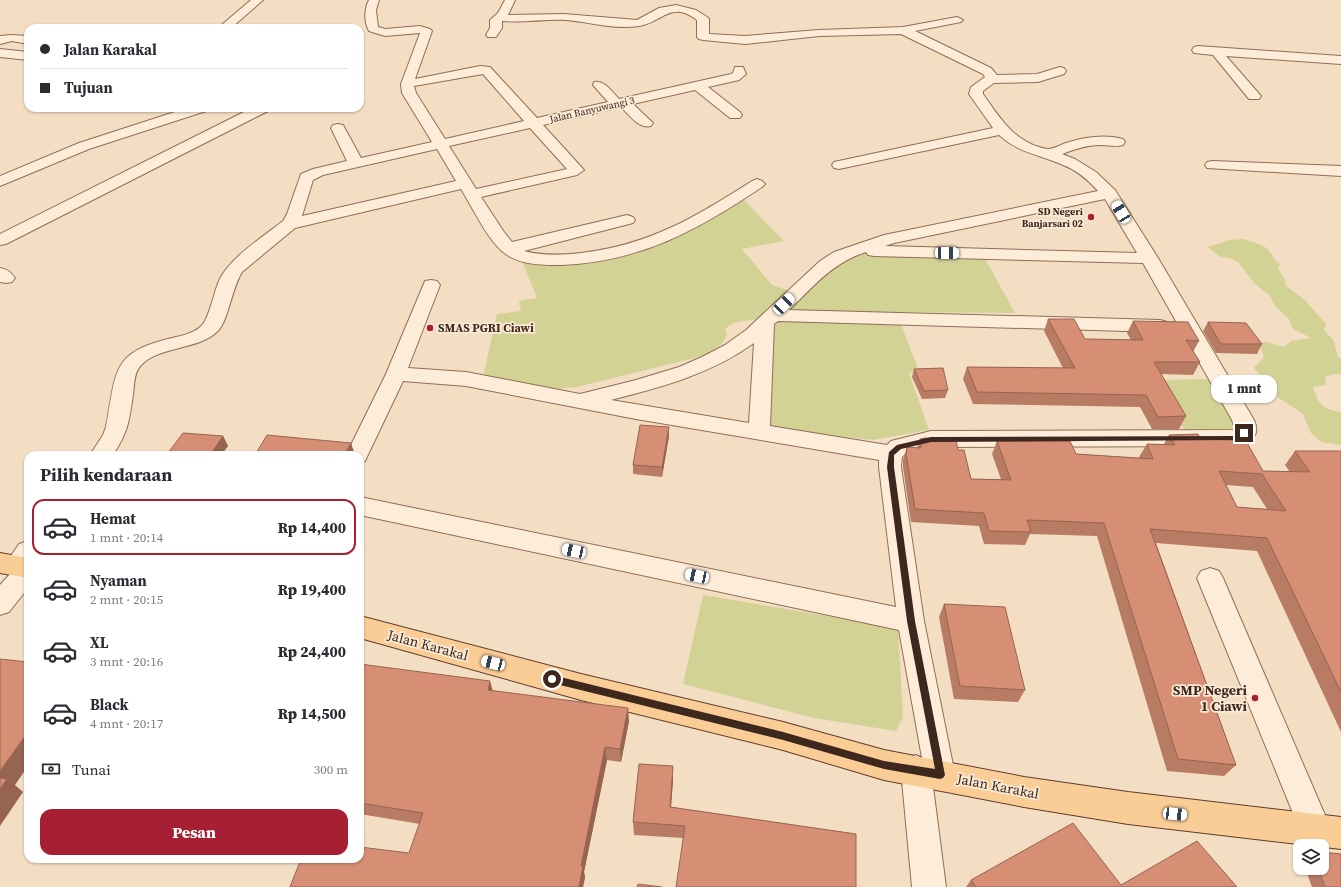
<!DOCTYPE html>
<html lang="id">
<head>
<meta charset="utf-8">
<style>
	:root { --surface:#fff; --page:#f2f2f3; --text:#2b2b33; --muted:#7c7c81; --line:#e1e1e2; --accent:#a71f33 }
	body { margin:0; font-family:"Source Serif 4",serif; background:var(--page); color:var(--text); height:100vh; display:flex; flex-direction:column; font-size:15px; white-space:nowrap }
	* { box-sizing:border-box; margin:0 }
	p { font-size:13px; color:var(--muted) }
	.icon { flex:none; width:22px; height:22px; fill:none; stroke:currentColor; stroke-width:2; stroke-linecap:round; stroke-linejoin:round }
	.map { position:relative; flex:1; overflow:hidden }
	.side { position:absolute; left:24px; top:451px; width:340px; height:412px; display:flex; flex-direction:column; background:var(--surface); border-radius:12px; box-shadow:0 1px 3px #0004 }
	.side>* { flex:none }
	.banner { position:absolute; left:24px; top:24px; width:340px; height:88px; border-radius:12px; box-shadow:0 1px 3px #0004; display:grid; align-content:center; height:88px; padding:0 16px; background:var(--surface) }
	.tools { position:absolute; left:1293px; top:839px; display:grid; gap:8px }
	.tools a { display:grid; place-items:center; width:36px; height:36px; border-radius:8px; background:var(--surface); box-shadow:0 1px 3px #0004; font-size:20px }
	.end { position:absolute; width:18px; height:18px; margin:-9px; border:5px solid #3e281d; background:#fff; box-shadow:0 0 0 2px #fff }
	.from { border-radius:50% }
	.bubble { position:absolute; height:28px; border-radius:12px; background:var(--surface); box-shadow:0 1px 3px #0004; font-size:13px; font-weight:800; line-height:28px; text-align:center }
	.car { position:absolute; width:12px; height:24px; margin:-12px -6px; border-radius:5px; box-shadow:0 0 3px 1px #0007; background:linear-gradient(#fff 24%,#345 0 40%,#fff 0 76%,#345 0 86%,#fff 0) }
	.banner b { display:flex; align-items:center; gap:14px; height:38px; font-size:15px }
	.banner b+b { border-top:1px solid var(--line) }
	.banner i { width:10px; height:10px; background:var(--text) }
	ul { padding:0; list-style:none }
	li { display:flex; align-items:center; gap:12px; height:56px; margin:0 8px 6px; padding:0 8px; border:2px solid transparent; border-radius:12px }
	li div { flex:1 }
	li b { display:block; font-size:15px }
	li em { font-style:normal; font-weight:800 }
	li.active { border-color:var(--accent) }
	li>.icon { width:36px; height:36px; stroke-width:1.5 }
	h2 { padding:0 16px; font-size:18px; line-height:48px }
	.pay { display:flex; align-items:center; gap:10px; height:44px; padding:0 16px; font-size:15px }
	.pay p { margin-inline-start:auto }
	.cta { display:flex; gap:8px; margin-top:auto; padding:8px 16px }
	.cta a { flex:1; height:46px; border-radius:12px; background:var(--accent); color:#fff; font-size:16px; font-weight:800; line-height:46px; text-align:center }
	.map>svg:first-child { display:block }
	.green { fill:#d3d295 }
	.lines { fill:none; stroke-linecap:round; stroke-linejoin:round }
	.minor-casing { stroke:#906d57; stroke-width:2 }
	.major-casing { stroke:#5e3c2c; stroke-width:2 }
	.minor { fill:#fdecd8; fill-rule:evenodd }
	.major { fill:#facd97; fill-rule:evenodd }
	.wall { fill:#b87b64; fill-rule:evenodd }
	.shaded-wall { fill:#966451 }
	.building { fill:#d68f74; stroke:#966451; fill-rule:evenodd }
	.route { fill:#3e281d }
	.poi-dot { fill:#a71f33; stroke:#fae9d4; stroke-width:1.5 }
	.labels { text-anchor:middle; stroke-width:3.5; stroke-linejoin:round; paint-order:stroke }
	.far-street-label { font-size:10px; fill:#3e281d; stroke:#fae9d4 }
	.far-poi-label { font-size:10px; font-weight:bold; fill:#3e281d; stroke:#fae9d4; text-anchor:end }
	.poi-label { font-size:12px; font-weight:bold; fill:#3e281d; stroke:#fae9d4; text-anchor:start }
	.near-street-label { font-size:14px; fill:#3e281d; stroke:#fae9d4 }
	.near-poi-label { font-size:14px; font-weight:bold; fill:#3e281d; stroke:#fae9d4; text-anchor:end }
</style>
</head>
<body>
<div class="map">
<svg width="1341" height="887" viewBox="0 0 1341 887">
	<rect width="100%" height="100%" fill="#f3dec3"/>
	<!-- green -->
	<g class="green">
		<path d="M740 196 784 241 742 249 772 285 795 292 847 250 982 253 1015 313 872 312 900 322 919 371 909 373 929 430 873 440 817 434 771 426 764 417 758 320C745 321 733 320 725 330L727 335 721 345 703 356 577 387 538 390 492 380 484 373 497 314 521 311 519 301 537 298 522 261 624 254 654 247 677 234 709 205 722 204Z"/>
		<path d="M1243 239C1252 242 1265 244 1270 252 1275 258 1273 260 1280 264L1278 269 1284 278 1286 286 1304 299 1326 324 1324 330 1334 341 1338 357 1341 359V374H1335L1325 377 1326 385 1313 387C1318 403 1323 410 1341 412V445L1321 442 1311 433 1303 414 1258 384 1263 378 1254 368 1264 357 1259 343 1267 342 1284 347 1291 341 1311 338 1293 329 1289 319 1275 306 1270 296 1255 284 1238 262 1232 259 1219 256 1208 247 1230 240Z"/>
		<path d="M1211 379 1231 408 1238 432 1188 437 1156 380Z"/>
		<path d="M703 595 898 628 903 717 896 731 814 718 683 684Z"/>
	</g>
	<g class="lines">
		<defs>
			<g id="minor">
				<path d="M251 0H263L231 28H218Z"/>
				<path d="M369 0H379L376 10 378 27 385 29 420 26 430 29 432 31 415 79 480 66 490 67 537 118 608 102 593 85 594 82C605 80 612 92 619 99L731 74 733 73 735 67H743L746 74 739 80 708 87 740 112 742 115 740 118H730L695 90 633 104 653 123 651 126C639 129 629 115 621 107L543 125 584 170 577 175 481 197 504 232 512 242 627 215 633 217 635 220 633 223 524 251C542 256 562 255 581 253 649 245 696 217 752 181L757 179 762 181 765 184 762 187C698 230 640 262 561 265 544 265 522 265 507 255 488 242 473 208 461 189L295 228 242 272C232 288 228 321 218 331 197 352 151 345 137 371 134 378 134 388 133 395 129 422 128 432 113 455H90L103 435 106 427C117 368 111 352 176 337 185 335 197 332 203 324 210 315 214 292 219 281 228 259 264 236 283 221L287 214 301 174 313 169 347 161 331 128 333 125 338 124 343 125 361 158 432 142 402 93 401 84 420 33 385 36 369 31C364 22 364 9 369 0ZM483 74 524 121 445 139 416 93 414 86ZM530 128 567 169 476 189 449 146ZM437 149 456 181 302 216 313 180 323 175Z"/>
				<path d="M505 0H515L508 15 564 14 637 20 659 8 676 5 696 10 707 17 709 19V34L745 36 819 30 903 27 957 17 963 20 961 22 915 31 991 68 997 75 1037 74 1060 67 1064 68 1066 71 1064 74 1038 82 994 83 983 91V94C998 115 1012 139 1039 147 1042 148 1046 149 1048 149 1054 149 1060 145 1066 143 1085 137 1104 134 1123 139L1125 142 1123 145C1116 147 1108 145 1100 145 1087 145 1075 149 1062 154L1075 159 1096 172 1115 190 1158 258 1254 420C1262 439 1248 441 1233 446L931 447 906 453 902 457 901 467 924 621 955 775 951 786 940 790 933 787 946 887H912L901 770 905 760 916 755 922 758 899 630 360 515V497L896 607 879 467V460L636 419 466 386 403 381 365 461 360 462V455H346L386 374 425 281 431 280 437 281 440 285 408 368 466 372 580 394 636 380 679 367 702 357 725 345 746 330 820 261 834 252 884 235 1098 191C1088 180 1077 170 1063 165 1039 154 1020 154 999 135L839 169 834 168 832 165 834 162 993 128 969 94 971 87 985 77 983 74 901 34 819 36 745 44 703 40 699 39 697 37V20C671 0 663 22 639 26 615 30 590 22 566 20 545 19 523 23 502 21V28L496 37H488L486 35 490 28V20L498 13ZM1105 199 1137 253 885 246 894 243ZM866 252 868 255 874 256 1143 263 1232 420 1235 429 1233 430 931 431 891 441 887 445 770 426 774 324 778 321 1160 332 1167 330 1170 326 1167 322 1160 320 789 310C814 286 832 263 866 252ZM754 343 749 423 611 400C662 387 711 374 754 343Z"/>
				<path d="M12 35 28 36V44L12 41 0 44V36Z"/>
				<path d="M1198 46 1341 56V64L1226 56 1261 96 1259 99H1249L1213 55 1194 53 1192 50 1194 47Z"/>
				<path d="M0 49 28 52V60L0 57Z"/>
				<path d="M187 108H208L206 111 89 149 0 186V176L79 143Z"/>
				<path d="M252 108H270L268 111 6 244 0 245V234Z"/>
				<path d="M1212 161 1341 166V176L1207 168 1205 165 1207 162Z"/>
				<path d="M0 268C7 269 11 272 15 278L12 282 6 283 0 282Z"/>
				<path d="M28 541V588L9 612 0 615V585L10 574 4 566 19 544Z"/>
				<path d="M1210 568 1219 571 1223 578 1331 829 1326 840 1315 845 1304 840 1197 578 1201 571Z"/>
			</g>
			<g id="major">
				<path d="M0 553 28 558V578L0 573Z"/>
				<path d="M360 616 581 674 783 722 884 750 1024 777 1128 792 1341 817V849L1128 824 1024 807 884 780 783 750 581 700 360 638Z"/>
			</g>
		</defs>
		<!-- minor casing -->
		<use href="#minor" class="minor-casing"/>
		<!-- major casing -->
		<use href="#major" class="major-casing"/>
		<!-- minor -->
		<use href="#minor" class="minor"/>
		<!-- major -->
		<use href="#major" class="major"/>
	</g>
	<!-- wall -->
	<g class="wall">
		<path d="M1048 319 1085 339 1131 340 1127 333 1133 321 1199 341 1193 352 1200 362 1193 375 1161 374 1186 416 1179 429H1152L1140 407 973 404 963 379 967 367 1063 368 1044 331Z"/>
		<path d="M1208 322 1262 344 1257 354 1216 353 1203 331Z"/>
		<path d="M914 369 948 390 945 398 922 399 912 377Z"/>
		<path d="M1169 435 1200 438 1263 471 1290 472 1285 465 1295 451H1341V732L1257 551 1156 543 1236 765 1224 776 1167 771 1097 536 1030 534 1025 545 984 544 979 526 911 522 903 467V460L907 447 917 448 920 439 958 450 971 479H1001L992 454 997 441 1076 454 1140 458 1139 457 1147 444H1164ZM1226 485 1253 487 1267 509 1237 507Z"/>
		<path d="M223 436 228 446 221 455H170L168 453Z"/>
		<path d="M669 436 662 477 633 474V465Z"/>
		<path d="M944 604 1025 690 1018 702 954 699 939 617Z"/>
		<path d="M360 664 493 691 629 721 621 762 607 760 584 872 585 877 583 887H290L409 853 420 824 360 814Z"/>
		<path d="M673 780 671 807 856 834 683 838 634 835 633 822Z"/>
		<path d="M1305 868H1322L1341 887H1312Z"/>
		<path d="M971 880 1121 885 1237 887H966Z"/>
	</g>
	<!-- shaded-wall -->
	<g class="shaded-wall">
		<path d="M669 427V436L662 477V467Z"/>
		<path d="M223 436 228 446 221 455H210Z"/>
		<path d="M351 443 355 455H344Z"/>
		<path d="M490 681 494 695 488 690Z"/>
		<path d="M628 708 629 721 621 762 620 749Z"/>
		<path d="M28 732V766L15 785 23 792 0 826V771Z"/>
		<path d="M605 747 607 760 584 872 585 877 583 887H579L581 866Z"/>
		<path d="M673 766V780L670 820V807Z"/>
	</g>
	<!-- building -->
	<g class="building">
		<path d="M1048 319H1074L1085 339 1143 340 1133 321 1188 322 1199 341 1186 340 1200 362H1154L1186 416 1158 417 1146 395 977 392 967 367 1075 368Z"/>
		<path d="M1208 322 1246 323 1262 344H1221Z"/>
		<path d="M943 368 948 390 924 391 914 369Z"/>
		<path d="M640 425 669 427 662 467 633 465Z"/>
		<path d="M183 433 223 436 210 455H193L168 453Z"/>
		<path d="M1198 434 1200 438 1246 441 1263 471 1310 472 1295 451H1341V692L1267 538 1150 529 1236 765 1178 759 1104 523 1027 520 1031 532 989 531 984 513 915 509 906 454 907 447 921 448 920 439 925 438 956 440 958 450H964L971 479 1011 480 997 441H1070L1076 454 1153 459 1147 444 1175 445 1169 435ZM1219 471 1262 474 1286 511 1237 507Z"/>
		<path d="M267 435 351 443 344 455H255Z"/>
		<path d="M944 604 1005 607 1025 690 960 686Z"/>
		<path d="M0 659 28 662V732L0 771Z"/>
		<path d="M360 664 490 681 488 690 628 708 620 749 605 747 581 866H583L579 887H290L301 859H360V847L409 853 423 813 360 803Z"/>
		<path d="M639 764 673 766 670 807 856 834V887H676L685 826 633 822Z"/>
		<path d="M0 778 7 779 0 789Z"/>
		<path d="M1073 823 1121 885 1197 841 1237 887H976L971 880Z"/>
		<path d="M1322 852 1341 854V887H1325L1318 868H1322Z"/>
		<path d="M638 884 662 887H637Z"/>
	</g>
	<!-- route -->
	<path class="route" d="M1244 431 1248 433C1244 438 1239 439 1233 440L931 442 901 449 894 455V467L915 621 945 775 943 778 940 779 884 769 783 740 552 683 547 679 552 675 783 732 884 761 935 769 907 621 887 467 889 452 897 445 931 437 1233 436Z"/>
	<!-- markers -->
	<g class="poi-dot">
		<circle cx="1091" cy="217" r="4"/>
		<circle cx="430" cy="328" r="4"/>
		<circle cx="1255" cy="698" r="4"/>
	</g>
	<g class="labels">
		<!-- far-street labels -->
		<g class="far-street-label">
			<text transform="translate(592 109) rotate(-13)" y="4">Jalan Banyuwangi 3</text>
		</g>
		<!-- far-poi labels -->
		<g class="far-poi-label">
			<text x="1083" y="215">SD Negeri<tspan x="1083" dy="12">Banjarsari 02</tspan></text>
		</g>
		<!-- poi labels -->
		<g class="poi-label">
			<text x="438" y="332">SMAS PGRI Ciawi</text>
		</g>
		<!-- near-street labels -->
		<g class="near-street-label">
			<text transform="translate(428 645) rotate(15)" y="5">Jalan Karakal</text>
			<text transform="translate(998 786) rotate(11)" y="5">Jalan Karakal</text>
		</g>
		<!-- near-poi labels -->
		<g class="near-poi-label">
			<text x="1247" y="695">SMP Negeri<tspan x="1247" dy="16">1 Ciawi</tspan></text>
		</g>
	</g>
</svg>
<div class="tools">
<a><svg class="icon" aria-label="layers" viewBox="0 0 24 24"><path d="M12 4l9 5-9 5-9-5zM3 14l9 5 9-5"/></svg></a>
</div>
<i class="end from" style="left:552px;top:679px"></i>
<i class="end" style="left:1244px;top:433px"></i>
<div class="bubble" style="left:1211px;top:375px;width:66px">1 mnt</div>
<i class="car" style="left:1121px;top:212px;rotate:329deg"></i>
<i class="car" style="left:947px;top:253px;rotate:91deg"></i>
<i class="car" style="left:784px;top:304px;rotate:45deg"></i>
<i class="car" style="left:574px;top:551px;rotate:282deg"></i>
<i class="car" style="left:697px;top:576px;rotate:282deg"></i>
<i class="car" style="left:493px;top:663px;rotate:285deg"></i>
<i class="car" style="left:1175px;top:814px;rotate:96deg"></i>
<div class="banner">
<b><i class="from"></i>Jalan Karakal</b>
<b><i></i>Tujuan</b>
</div>
<section class="side">
<h2>Pilih kendaraan</h2>
<ul>
<li class="active"><svg class="icon" aria-label="car" viewBox="0 0 24 24"><path d="M5 17H2v-5l4-1 3-4h7l3 4 3 1v5h-3M9 17h6M6 11h13"/><circle cx="7" cy="17" r="2"/><circle cx="17" cy="17" r="2"/></svg><div><b>Hemat</b><p>1 mnt · 20:14</p></div><em>Rp 14,400</em></li>
<li><svg class="icon" aria-label="car" viewBox="0 0 24 24"><path d="M5 17H2v-5l4-1 3-4h7l3 4 3 1v5h-3M9 17h6M6 11h13"/><circle cx="7" cy="17" r="2"/><circle cx="17" cy="17" r="2"/></svg><div><b>Nyaman</b><p>2 mnt · 20:15</p></div><em>Rp 19,400</em></li>
<li><svg class="icon" aria-label="car" viewBox="0 0 24 24"><path d="M5 17H2v-5l4-1 3-4h7l3 4 3 1v5h-3M9 17h6M6 11h13"/><circle cx="7" cy="17" r="2"/><circle cx="17" cy="17" r="2"/></svg><div><b>XL</b><p>3 mnt · 20:16</p></div><em>Rp 24,400</em></li>
<li><svg class="icon" aria-label="car" viewBox="0 0 24 24"><path d="M5 17H2v-5l4-1 3-4h7l3 4 3 1v5h-3M9 17h6M6 11h13"/><circle cx="7" cy="17" r="2"/><circle cx="17" cy="17" r="2"/></svg><div><b>Black</b><p>4 mnt · 20:17</p></div><em>Rp 14,500</em></li>
</ul>
<div class="pay"><svg class="icon" aria-label="cash" viewBox="0 0 24 24"><path d="M3 7h18v10H3z"/><circle cx="12" cy="12" r="2"/></svg>Tunai<p>300 m</p></div>
<div class="cta"><a>Pesan</a></div>
</section>
</div>
</body>
</html>
